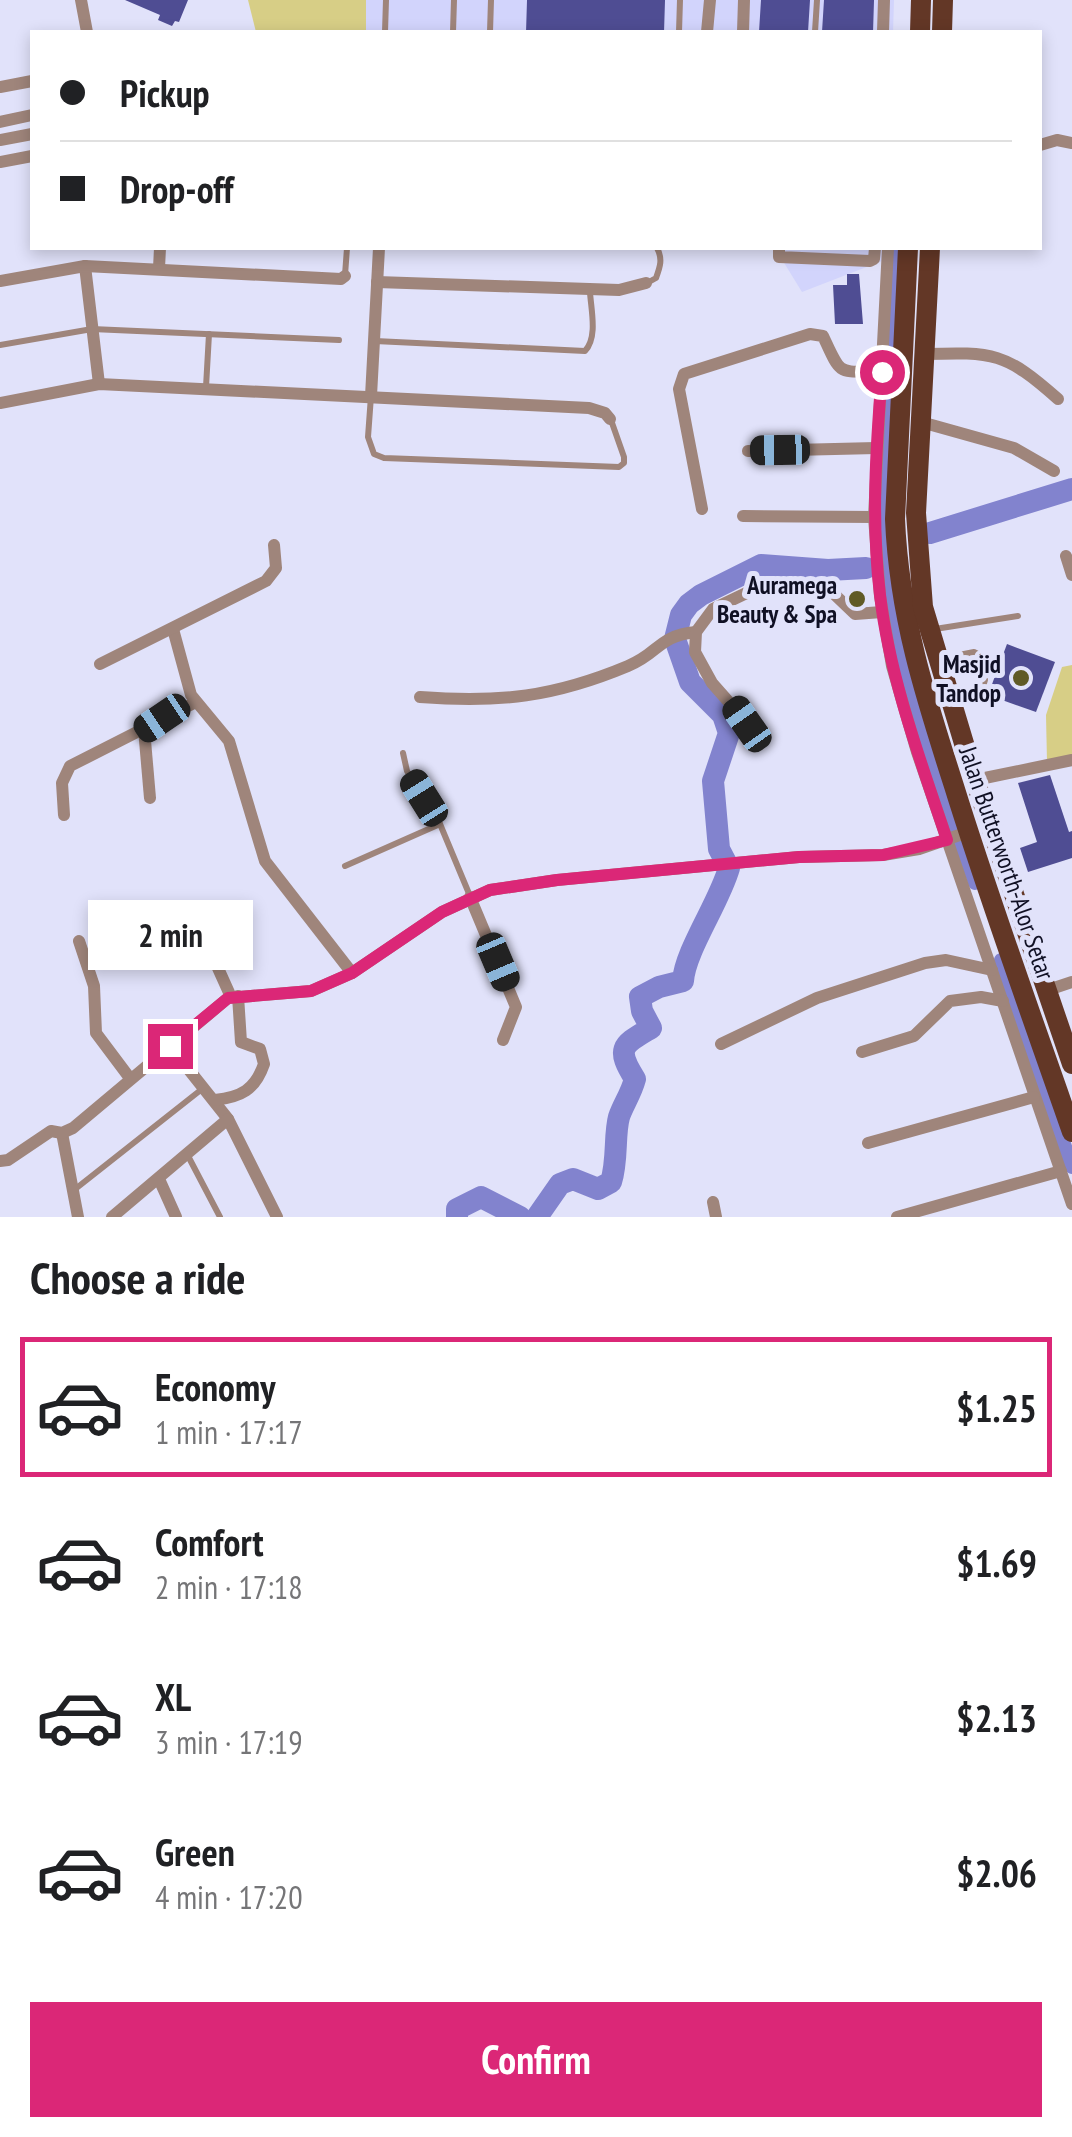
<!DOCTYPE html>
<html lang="en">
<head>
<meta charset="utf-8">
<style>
	:root { --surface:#fff; --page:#f2f2f2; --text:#202124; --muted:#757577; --line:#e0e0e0; --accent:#db2777 }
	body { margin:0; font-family:"PT Sans Narrow",sans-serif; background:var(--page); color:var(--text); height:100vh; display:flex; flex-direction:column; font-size:38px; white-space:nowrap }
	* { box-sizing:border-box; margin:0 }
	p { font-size:32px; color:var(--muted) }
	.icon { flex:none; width:55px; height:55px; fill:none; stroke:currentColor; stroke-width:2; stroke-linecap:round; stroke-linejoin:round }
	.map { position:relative; height:1217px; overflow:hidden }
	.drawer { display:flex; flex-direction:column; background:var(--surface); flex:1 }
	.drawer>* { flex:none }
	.top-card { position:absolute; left:30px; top:30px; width:1012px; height:220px; border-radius:0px; box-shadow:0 5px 15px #0003; display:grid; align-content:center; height:220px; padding:0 30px; background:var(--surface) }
	.end { position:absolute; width:45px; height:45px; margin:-22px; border:12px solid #db2777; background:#fff; box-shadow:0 0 0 5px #fff }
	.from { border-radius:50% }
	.bubble { position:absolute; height:70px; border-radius:0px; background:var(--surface); box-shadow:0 5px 15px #0003; font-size:32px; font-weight:800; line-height:70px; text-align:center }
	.car { position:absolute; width:30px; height:60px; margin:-30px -15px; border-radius:12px; box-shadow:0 0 8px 2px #0007; background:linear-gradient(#222 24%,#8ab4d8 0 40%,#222 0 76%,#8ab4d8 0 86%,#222 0) }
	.top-card b { display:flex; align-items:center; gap:35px; height:95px; font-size:38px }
	.top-card b+b { border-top:2px solid var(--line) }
	.top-card i { width:25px; height:25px; background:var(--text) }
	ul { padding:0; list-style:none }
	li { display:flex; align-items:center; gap:30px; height:140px; margin:0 20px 15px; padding:0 10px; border:5px solid transparent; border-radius:0px }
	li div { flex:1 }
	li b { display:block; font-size:38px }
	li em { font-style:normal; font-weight:800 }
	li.selected { border-color:var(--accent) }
	li>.icon { width:90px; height:90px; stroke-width:1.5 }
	h2 { padding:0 30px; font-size:45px; line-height:120px }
	.action { display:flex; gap:20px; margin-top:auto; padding:20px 30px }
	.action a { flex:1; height:115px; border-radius:0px; background:var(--accent); color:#fff; font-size:40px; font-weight:800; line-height:115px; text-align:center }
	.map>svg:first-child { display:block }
	.built { fill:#d2d4fc }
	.green { fill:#d7ce86 }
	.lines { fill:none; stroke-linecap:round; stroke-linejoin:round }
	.canal { stroke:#8283ce; stroke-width:14 }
	.river { stroke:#8283ce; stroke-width:22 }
	.building { fill:#4f4d93 }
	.lane { stroke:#9f857b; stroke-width:6 }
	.street { stroke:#9f857b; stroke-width:12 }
	.primary { stroke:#633726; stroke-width:20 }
	.route { stroke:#db2777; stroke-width:12 }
	.poi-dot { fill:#605a26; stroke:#e1e2fa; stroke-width:4 }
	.labels { text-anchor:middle; stroke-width:10; stroke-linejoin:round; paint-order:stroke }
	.poi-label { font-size:25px; font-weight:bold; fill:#101024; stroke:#e1e2fa; text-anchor:end }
	.street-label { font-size:25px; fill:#101024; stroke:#e1e2fa }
</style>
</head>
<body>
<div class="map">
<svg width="1072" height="1217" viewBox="0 0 1072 1217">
	<rect width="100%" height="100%" fill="#e1e2fa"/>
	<!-- built -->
	<g class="built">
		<path d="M366 0H894L893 32H366Z"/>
		<path d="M775 248H882V261L802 292Z"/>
	</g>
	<!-- green -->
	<g class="green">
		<path d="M248 0H366V32H256Z"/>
		<path d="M1072 665V757L1047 762 1046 715 1062 667Z"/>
	</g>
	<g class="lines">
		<!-- canal -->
		<g class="canal">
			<path d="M898 248C891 382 867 542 903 673 923 744 951 813 975 883"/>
			<path d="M1001 960 1072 1167"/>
		</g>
		<!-- river -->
		<g class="river">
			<path d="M930 533 1072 489"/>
			<path d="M457 1217V1209L481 1197 520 1217"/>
			<path d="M537 1217 560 1184 573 1179 598 1189 611 1182C618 1160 614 1135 619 1117 623 1105 631 1094 635 1079 615 1047 623 1045 651 1028L642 1011 640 997 659 987 683 981C685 951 719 903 729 868L719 849 713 781 729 733 723 715 690 682 675 639 681 615 689 604 701 595 761 565 828 570 866 568"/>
		</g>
	</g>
	<!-- building -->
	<g class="building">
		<path d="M125 0H188L179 22 175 21 172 26 158 20 160 15Z"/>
		<path d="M527 0H665L664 32H526Z"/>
		<path d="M761 0H810L808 32H759Z"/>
		<path d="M824 0H874L873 32H822Z"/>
		<path d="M847 274H859L863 324H835L833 285H847Z"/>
		<path d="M1007 644 1055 662 1036 712 988 695Z"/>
		<path d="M1050 775 1069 832 1072 831V858L1028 872 1020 848 1037 842 1018 783Z"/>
	</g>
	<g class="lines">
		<!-- lane -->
		<g class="lane">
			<path d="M385 32 386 0"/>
			<path d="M453 32 454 0"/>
			<path d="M490 32 491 0"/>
			<path d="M679 32 680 0"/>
			<path d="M815 32 817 0"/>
			<path d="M345 275 347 248"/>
			<path d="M647 283 656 278C660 267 663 259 657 248"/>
			<path d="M375 341 585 351C598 337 591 310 590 292"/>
			<path d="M0 345 92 329 339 340"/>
			<path d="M206 387 209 334"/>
			<path d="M371 396 368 437 374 454 384 458 619 467 624 463V457L611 420"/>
			<path d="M935 629 1018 616"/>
			<path d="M944 658 974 652 978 654 985 680 982 690 954 698"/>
			<path d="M403 753 407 771 440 824 470 896"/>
			<path d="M345 866 440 824"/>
			<path d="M187 1154 220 1217"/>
			<path d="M74 1190 202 1089"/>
		</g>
		<!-- street -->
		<g class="street">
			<path d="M81 0 87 32"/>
			<path d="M707 32 710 0"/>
			<path d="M743 32 744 0"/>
			<path d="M883 32 884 0"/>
			<path d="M0 87 32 81"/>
			<path d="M0 122 32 115"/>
			<path d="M0 140 32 134"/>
			<path d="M1040 145 1057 140 1072 143"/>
			<path d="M0 162 32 156"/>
			<path d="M779 248V257L870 261 874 259 875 248"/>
			<path d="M888 248 874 517 880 596 892 666 917 752 1072 1204"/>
			<path d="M85 266 99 384"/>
			<path d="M159 268 160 248"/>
			<path d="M0 281 85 266 341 279 345 276"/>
			<path d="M377 282 619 290 646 283"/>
			<path d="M924 354C994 352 1005 352 1058 399"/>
			<path d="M371 396 379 248"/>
			<path d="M0 403 99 384 589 408 605 413 610 419"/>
			<path d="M921 422 1014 448 1054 471"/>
			<path d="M748 451 876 448"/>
			<path d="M702 509 679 389 684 374 810 334 823 336C842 377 836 371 882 372"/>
			<path d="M743 516 874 517"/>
			<path d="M1066 556 1072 575"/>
			<path d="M173 629 191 695 229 741 265 861 352 973"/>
			<path d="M100 664 266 581 276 568 274 545"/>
			<path d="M420 697C500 703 554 697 628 666 660 653 657 636 696 632"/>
			<path d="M144 729 150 798"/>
			<path d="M757 734 712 683 695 652 696 632 713 609 759 587 774 583 833 593 855 614 882 612"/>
			<path d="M975 780 1072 760"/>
			<path d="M64 815 62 783 70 766 196 702"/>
			<path d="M470 897 516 1007 503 1040"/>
			<path d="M148 934 167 958 213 957 231 997"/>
			<path d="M79 941 94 986 96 1033 129 1077"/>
			<path d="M1048 990 1072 982"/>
			<path d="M721 1044 817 998 925 963 946 960 992 970"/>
			<path d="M170 1046 228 1119 277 1217"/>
			<path d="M862 1052 914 1036 950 1001 981 997 1003 1001"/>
			<path d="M215 1100C241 1097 255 1090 264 1064L260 1049 241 1042 238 996"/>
			<path d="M62 1133 78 1217"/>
			<path d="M868 1143 1034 1097"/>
			<path d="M0 1161 8 1160 51 1131 62 1133 73 1128 228 998 311 991 352 973 442 912 490 890 557 880 799 857 883 855 919 849 968 832"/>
			<path d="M159 1179 176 1217"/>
			<path d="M713 1202 716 1217"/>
			<path d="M112 1217 228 1119"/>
			<path d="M897 1217 1061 1171"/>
		</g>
		<!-- primary -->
		<g class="primary">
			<path d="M920 32 921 0"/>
			<path d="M942 32 943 0"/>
			<path d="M908 248 895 519C899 615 925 696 954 786 990 902 1032 1017 1072 1132"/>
			<path d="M930 248 916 513 923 607 975 780 1072 1064"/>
		</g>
	</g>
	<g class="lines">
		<!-- route -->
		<path class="route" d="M170 1046 228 998 311 991 352 973 442 912 490 890 557 880 799 857 883 855 947 840C920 759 890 679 880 595 871 521 876 447 882 372"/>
	</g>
	<!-- markers -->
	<g class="poi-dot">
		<circle cx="857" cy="599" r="10"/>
		<circle cx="1021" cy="678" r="10"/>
	</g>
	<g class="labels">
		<!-- poi labels -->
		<g class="poi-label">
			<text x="837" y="594">Auramega<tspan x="837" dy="29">Beauty &amp; Spa</tspan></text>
			<text x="1001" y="673">Masjid<tspan x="1001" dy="29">Tandop</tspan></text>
		</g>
		<!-- street labels -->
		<g class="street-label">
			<text transform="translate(1007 863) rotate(71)" y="9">Jalan Butterworth-Alor Setar</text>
		</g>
	</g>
</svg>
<i class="end from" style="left:882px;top:372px"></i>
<i class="end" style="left:170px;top:1046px"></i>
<div class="bubble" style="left:88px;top:900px;width:165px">2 min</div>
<i class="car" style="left:780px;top:450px;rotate:269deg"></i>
<i class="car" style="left:162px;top:718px;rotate:236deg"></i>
<i class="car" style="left:747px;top:724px;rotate:325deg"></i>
<i class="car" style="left:424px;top:798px;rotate:328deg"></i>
<i class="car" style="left:498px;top:962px;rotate:157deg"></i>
<div class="top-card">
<b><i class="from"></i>Pickup</b>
<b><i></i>Drop-off</b>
</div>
</div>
<section class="drawer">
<h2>Choose a ride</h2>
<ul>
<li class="selected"><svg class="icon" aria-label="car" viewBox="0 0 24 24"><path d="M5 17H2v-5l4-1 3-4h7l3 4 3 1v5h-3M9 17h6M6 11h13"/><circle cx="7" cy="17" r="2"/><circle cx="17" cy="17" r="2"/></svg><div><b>Economy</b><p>1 min · 17:17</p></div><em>$1.25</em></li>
<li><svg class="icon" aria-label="car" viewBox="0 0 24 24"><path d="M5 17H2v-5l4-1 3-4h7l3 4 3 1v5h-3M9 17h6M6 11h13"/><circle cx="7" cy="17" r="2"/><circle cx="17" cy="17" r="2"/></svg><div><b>Comfort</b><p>2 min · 17:18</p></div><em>$1.69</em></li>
<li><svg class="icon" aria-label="car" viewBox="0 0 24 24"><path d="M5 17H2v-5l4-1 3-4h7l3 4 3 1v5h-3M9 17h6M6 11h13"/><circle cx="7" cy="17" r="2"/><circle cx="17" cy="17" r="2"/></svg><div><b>XL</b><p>3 min · 17:19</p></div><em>$2.13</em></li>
<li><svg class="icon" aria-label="car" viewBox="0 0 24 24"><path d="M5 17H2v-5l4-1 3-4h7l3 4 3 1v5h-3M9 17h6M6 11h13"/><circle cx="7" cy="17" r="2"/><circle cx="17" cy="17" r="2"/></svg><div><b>Green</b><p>4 min · 17:20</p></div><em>$2.06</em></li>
</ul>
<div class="action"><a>Confirm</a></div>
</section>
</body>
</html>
